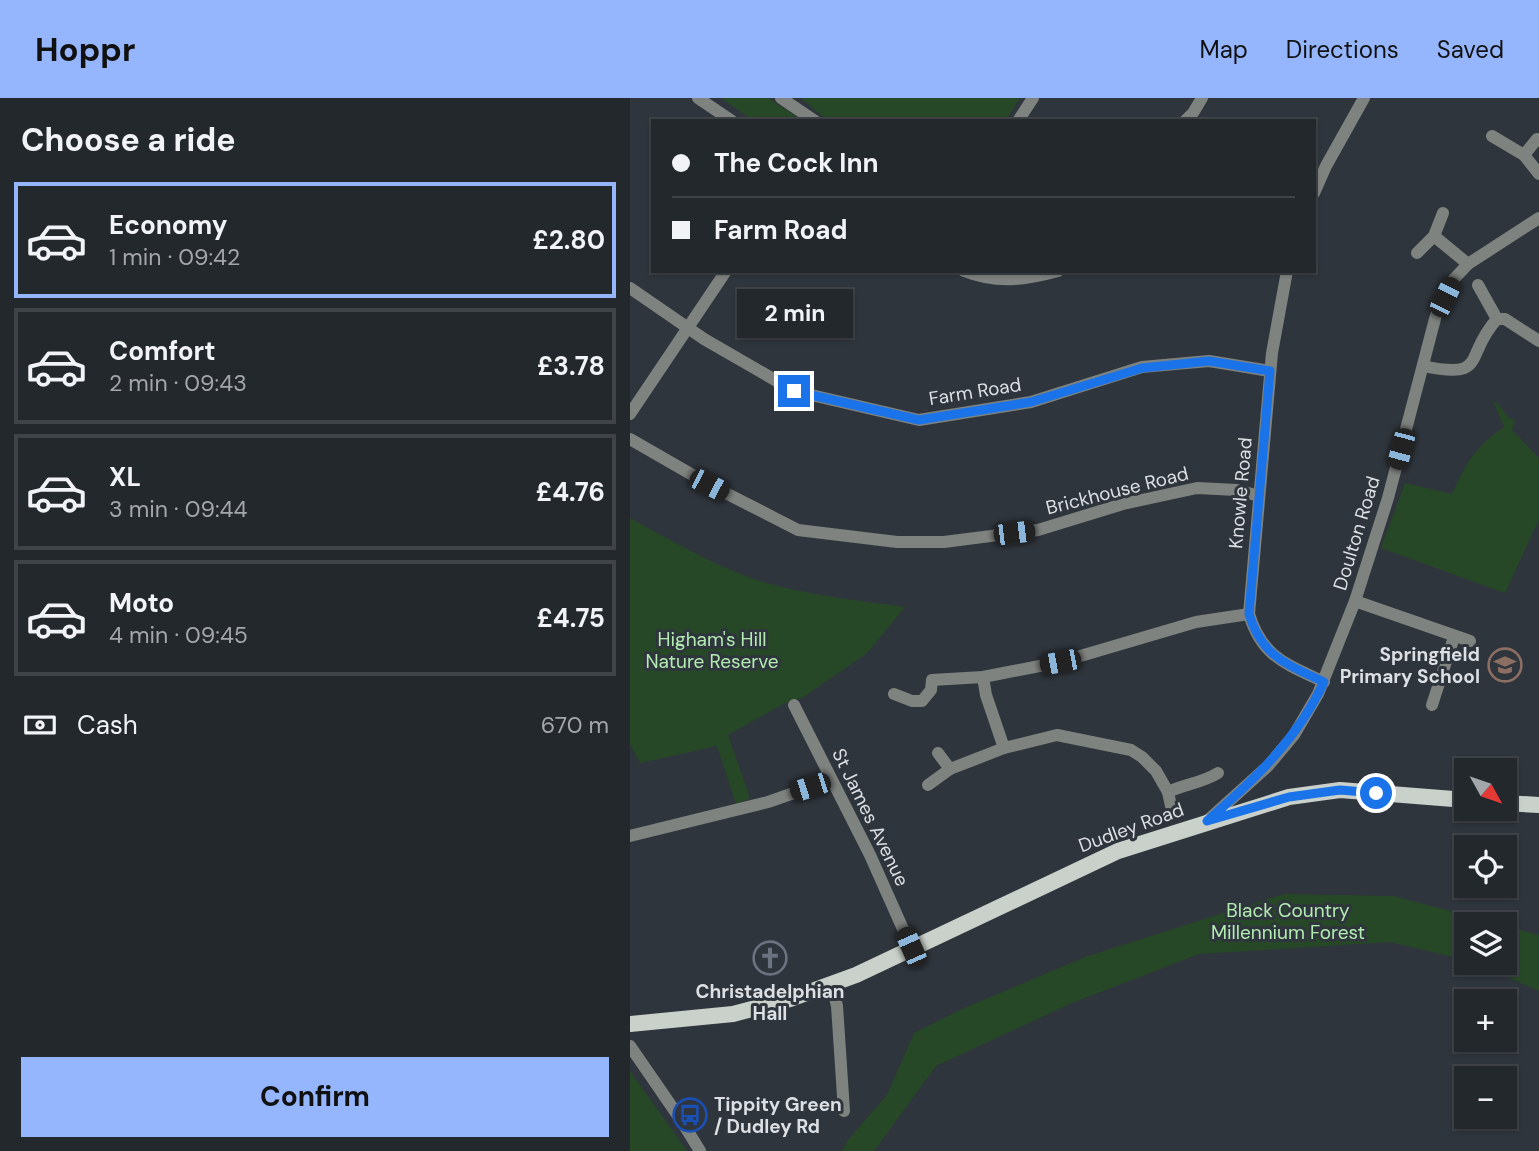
<!DOCTYPE html>
<html lang="en">
<head>
<meta charset="utf-8">
<style>
	:root { --surface:#23282d; --page:#2b3035; --text:#f1f3f6; --muted:#a3a6aa; --line:#404449; --accent:#95b6fd }
	body { margin:0; font-family:"DM Sans",sans-serif; background:var(--page); color:var(--text); height:100vh; display:flex; flex-direction:column; font-size:26px; white-space:nowrap }
	* { box-sizing:border-box; margin:0 }
	p { font-size:23px; color:var(--muted) }
	.icon { flex:none; width:38px; height:38px; fill:none; stroke:currentColor; stroke-width:2; stroke-linecap:round; stroke-linejoin:round }
	.map { position:relative; flex:1; overflow:hidden }
	.drawer { display:flex; flex-direction:column; background:var(--surface); width:630px }
	.drawer>* { flex:none }
	.guide { position:absolute; left:21px; top:21px; width:665px; height:154px; border-radius:0px; box-shadow:0 2px 5px #0004,0 0 0 2px var(--line); display:grid; align-content:center; height:154px; padding:0 21px; background:var(--surface) }
	.needle { width:46px; rotate:130deg }
	.controls { position:absolute; left:824px; top:660px; display:grid; gap:14px }
	.controls a { display:grid; place-items:center; width:63px; height:63px; border-radius:0px; background:var(--surface); box-shadow:0 2px 5px #0004,0 0 0 2px var(--line); font-size:35px }
	.end { position:absolute; width:32px; height:32px; margin:-16px; border:9px solid #1a73e8; background:#fff; box-shadow:0 0 0 4px #fff }
	.from { border-radius:50% }
	.bubble { position:absolute; height:49px; border-radius:0px; background:var(--surface); box-shadow:0 2px 5px #0004,0 0 0 2px var(--line); font-size:23px; font-weight:700; line-height:49px; text-align:center }
	.car { position:absolute; width:21px; height:42px; margin:-21px -10px; border-radius:9px; box-shadow:0 0 5px 2px #0007; background:linear-gradient(#222 24%,#8ab4d8 0 40%,#222 0 76%,#8ab4d8 0 86%,#222 0) }
	.guide b { display:flex; align-items:center; gap:24px; height:66px; font-size:26px }
	.guide b+b { border-top:2px solid var(--line) }
	.guide i { width:18px; height:18px; background:var(--text) }
	ul { padding:0; list-style:none }
	li { display:flex; align-items:center; gap:21px; height:116px; margin:0 14px 10px; padding:0 7px; border:4px solid var(--line); border-radius:0px }
	li div { flex:1 }
	li b { display:block; font-size:26px }
	li em { font-style:normal; font-weight:700 }
	li.current { border-color:var(--accent) }
	li>.icon { width:63px; height:63px; stroke-width:1.5 }
	h2 { padding:0 21px; font-size:32px; line-height:84px }
	.pay { display:flex; align-items:center; gap:18px; height:77px; padding:0 21px; font-size:26px }
	.pay p { margin-inline-start:auto }
	.button { display:flex; gap:14px; margin-top:auto; padding:14px 21px }
	.button a { flex:1; height:80px; border-radius:0px; background:var(--accent); color:#111; font-size:28px; font-weight:700; line-height:80px; text-align:center }
	header { display:flex; align-items:center; gap:42px; box-sizing:border-box; height:98px; padding:0 35px; background:var(--accent); color:#111 }
	header strong { font-size:33px }
	nav { display:flex; gap:38px; margin-inline-start:auto; font-size:24px }
	main { display:flex; flex:1; min-height:0 }
	.map>svg:first-child { display:block }
	.green { fill:#274827 }
	.lines { fill:none; stroke-linecap:round; stroke-linejoin:round }
	.minor { stroke:#7f837f; stroke-width:12 }
	.major { stroke:#cad1ca; stroke-width:16 }
	.route { stroke:#1a73e8; stroke-width:9 }
	.labels { text-anchor:middle; stroke-width:6; stroke-linejoin:round; paint-order:stroke }
	.street-label { font-size:19px; fill:#dcdfe4; stroke:#2f353c }
	.park-label { font-size:19px; fill:#b2ecb0; stroke:#2f353c }
	.poi-label { font-size:19px; font-weight:bold; fill:#dcdfe4; stroke:#2f353c; text-anchor:end }
</style>
</head>
<body>
<header>
<strong>Hoppr</strong>
<nav><a>Map</a><a>Directions</a><a>Saved</a></nav>
</header>
<main>
<section class="drawer">
<h2>Choose a ride</h2>
<ul>
<li class="current"><svg class="icon" aria-label="car" viewBox="0 0 24 24"><path d="M5 17H2v-5l4-1 3-4h7l3 4 3 1v5h-3M9 17h6M6 11h13"/><circle cx="7" cy="17" r="2"/><circle cx="17" cy="17" r="2"/></svg><div><b>Economy</b><p>1 min · 09:42</p></div><em>£2.80</em></li>
<li><svg class="icon" aria-label="car" viewBox="0 0 24 24"><path d="M5 17H2v-5l4-1 3-4h7l3 4 3 1v5h-3M9 17h6M6 11h13"/><circle cx="7" cy="17" r="2"/><circle cx="17" cy="17" r="2"/></svg><div><b>Comfort</b><p>2 min · 09:43</p></div><em>£3.78</em></li>
<li><svg class="icon" aria-label="car" viewBox="0 0 24 24"><path d="M5 17H2v-5l4-1 3-4h7l3 4 3 1v5h-3M9 17h6M6 11h13"/><circle cx="7" cy="17" r="2"/><circle cx="17" cy="17" r="2"/></svg><div><b>XL</b><p>3 min · 09:44</p></div><em>£4.76</em></li>
<li><svg class="icon" aria-label="car" viewBox="0 0 24 24"><path d="M5 17H2v-5l4-1 3-4h7l3 4 3 1v5h-3M9 17h6M6 11h13"/><circle cx="7" cy="17" r="2"/><circle cx="17" cy="17" r="2"/></svg><div><b>Moto</b><p>4 min · 09:45</p></div><em>£4.75</em></li>
</ul>
<div class="pay"><svg class="icon" aria-label="cash" viewBox="0 0 24 24"><path d="M3 7h18v10H3z"/><circle cx="12" cy="12" r="2"/></svg>Cash<p>670 m</p></div>
<div class="button"><a>Confirm</a></div>
</section>
<div class="map">
<svg width="909" height="1053" viewBox="0 0 909 1053">
	<rect width="100%" height="100%" fill="#2f353c"/>
	<!-- green -->
	<g class="green">
		<path d="M91 0H138L167 19 165 23H124Z"/>
		<path d="M171 0H390L375 23H198Z"/>
		<path d="M863 303C874 308 872 317 885 323L882 332 909 360V421L875 495 751 450 775 385 822 396C837 364 844 350 874 329Z"/>
		<path d="M0 420C39 441 79 465 121 480 170 497 224 502 275 509L237 555 172 600 155 605 98 637 120 700 106 706 87 648 10 665 0 646Z"/>
		<path d="M654 796 763 798 870 826H836V862L760 844 569 856 442 905 306 968 244 1053H212L218 1042 257 997 284 935 330 912 455 859Z"/>
		<path d="M875 828 909 837V893L846 865 875 864Z"/>
		<path d="M0 973 57 1053H0Z"/>
	</g>
	<g class="lines">
		<!-- minor -->
		<g class="minor">
			<path d="M68 0 102 23"/>
			<path d="M151 0 185 23"/>
			<path d="M388 23 403 0"/>
			<path d="M555 23 563 15 572 0"/>
			<path d="M862 38 894 57 909 76"/>
			<path d="M894 57 907 41"/>
			<path d="M684 95 696 68 734 0"/>
			<path d="M804 138 838 166"/>
			<path d="M787 155 804 138 813 115"/>
			<path d="M334 173C367 186 395 182 428 173"/>
			<path d="M657 173 642 255 619 516C632 559 656 566 694 584"/>
			<path d="M848 187 867 221"/>
			<path d="M0 190 74 241 164 293 289 322 401 304 512 269 579 263 640 273"/>
			<path d="M793 268C859 282 833 258 867 221H875L909 243"/>
			<path d="M0 316 96 173"/>
			<path d="M0 341 80 387 168 432 267 444H314L408 432 493 406 567 390 607 392 629 398"/>
			<path d="M725 503 840 543"/>
			<path d="M353 579 356 597 374 650 427 637 501 652 512 659 526 673 538 694 541 708"/>
			<path d="M264 596 282 603H292L301 592 302 582 353 579 430 564 566 524 619 516"/>
			<path d="M164 607 240 757 281 849"/>
			<path d="M802 607 824 539"/>
			<path d="M308 655 320 671"/>
			<path d="M298 687 320 671 374 650"/>
			<path d="M538 694C555 686 572 685 588 675"/>
			<path d="M577 723 638 668 664 637 688 596 725 503 758 400 806 217 823 182 838 166 909 120"/>
			<path d="M0 738 138 704 201 682"/>
			<path d="M202 887 207 908 214 1013"/>
			<path d="M0 948 51 1022 70 1053"/>
		</g>
		<!-- major -->
		<g class="major">
			<path d="M875 705 909 707"/>
			<path d="M0 926 103 916 160 901 226 877 488 753 659 699 710 692 836 702"/>
		</g>
	</g>
	<g class="lines">
		<!-- route -->
		<path class="route" d="M164 293 289 322 401 304 512 270 579 263 640 273 619 516C632 559 657 566 694 584 667 642 624 682 577 723L659 699 710 692 746 695"/>
	</g>
	<!-- icons -->
	<defs>
		<symbol id="school-ring" viewBox="-11 -11 22 22"><circle r="9.5" fill="#2f353c" stroke="#8d6e63" stroke-width="1.5"/><path d="M0-5L7-2L0 1L-7-2ZM-4 1L0 2.5L4 1V4Q0 6-4 4Z" fill="#8d6e63"/></symbol>
		<symbol id="church-ring" viewBox="-11 -11 22 22"><circle r="9.5" fill="#2f353c" stroke="#6b7280" stroke-width="1.5"/><path d="M-1.2-6h2.4v3.5h3.3v2.4h-3.3V6h-2.4V-.1h-3.3v-2.4h3.3Z" fill="#6b7280"/></symbol>
		<symbol id="bus-ring" viewBox="-11 -11 22 22"><circle r="9.5" fill="#2f353c" stroke="#1a4fb4" stroke-width="1.5"/><path d="M-5-6H5V4H4V6H2V4H-2V6H-4V4H-5ZM-3.5-4V0h7V-4ZM-3.5 1.2v1.5H-2V1.2ZM2 1.2v1.5H3.5V1.2Z" fill="#1a4fb4"/></symbol>
	</defs>
	<g fill-rule="evenodd">
		<use href="#school-ring" x="856" y="548" width="38" height="38"/>
		<use href="#church-ring" x="121" y="841" width="38" height="38"/>
		<use href="#bus-ring" x="41" y="998" width="38" height="38"/>
	</g>
	<g class="labels">
		<!-- street labels -->
		<g class="street-label">
			<text transform="translate(345 293) rotate(-9)" y="7">Farm Road</text>
			<text transform="translate(487 392) rotate(-14)" y="7">Brickhouse Road</text>
			<text transform="translate(610 395) rotate(-85)" y="7">Knowle Road</text>
			<text transform="translate(726 435) rotate(-73)" y="7">Doulton Road</text>
			<text transform="translate(241 719) rotate(64)" y="7">St James Avenue</text>
			<text transform="translate(501 729) rotate(-20)" y="7">Dudley Road</text>
		</g>
		<!-- park labels -->
		<g class="park-label">
			<text x="82" y="548">Higham's Hill<tspan x="82" dy="22">Nature Reserve</tspan></text>
			<text x="658" y="819">Black Country<tspan x="658" dy="22">Millennium Forest</tspan></text>
		</g>
		<!-- poi labels -->
		<g class="poi-label">
			<text x="850" y="563">Springfield<tspan x="850" dy="22">Primary School</tspan></text>
			<text x="140" y="900" text-anchor="middle">Christadelphian<tspan x="140" dy="22">Hall</tspan></text>
			<text x="84" y="1013" text-anchor="start">Tippity Green<tspan x="84" dy="22">/ Dudley Rd</tspan></text>
		</g>
	</g>
</svg>
<div class="controls">
<a><svg class="needle" viewBox="-14 -14 28 28"><path d="M0-13l5 13h-10z" fill="#e53935"/><path d="M0 13l5-13h-10z" fill="#a3a6aa"/></svg></a>
<a><svg class="icon" aria-label="locate" viewBox="0 0 24 24"><circle cx="12" cy="12" r="6"/><path d="M12 2v4M12 18v4M2 12h4M18 12h4"/></svg></a>
<a><svg class="icon" aria-label="layers" viewBox="0 0 24 24"><path d="M12 4l9 5-9 5-9-5zM3 14l9 5 9-5"/></svg></a>
<a>+</a>
<a>−</a>
</div>
<i class="end from" style="left:746px;top:695px"></i>
<i class="end" style="left:164px;top:293px"></i>
<div class="bubble" style="left:107px;top:191px;width:116px">2 min</div>
<i class="car" style="left:815px;top:199px;rotate:26deg"></i>
<i class="car" style="left:771px;top:351px;rotate:195deg"></i>
<i class="car" style="left:79px;top:387px;rotate:117deg"></i>
<i class="car" style="left:384px;top:435px;rotate:83deg"></i>
<i class="car" style="left:430px;top:564px;rotate:259deg"></i>
<i class="car" style="left:180px;top:689px;rotate:252deg"></i>
<i class="car" style="left:281px;top:849px;rotate:336deg"></i>
<div class="guide">
<b><i class="from"></i>The Cock Inn</b>
<b><i></i>Farm Road</b>
</div>
</div>
</main>
</body>
</html>
